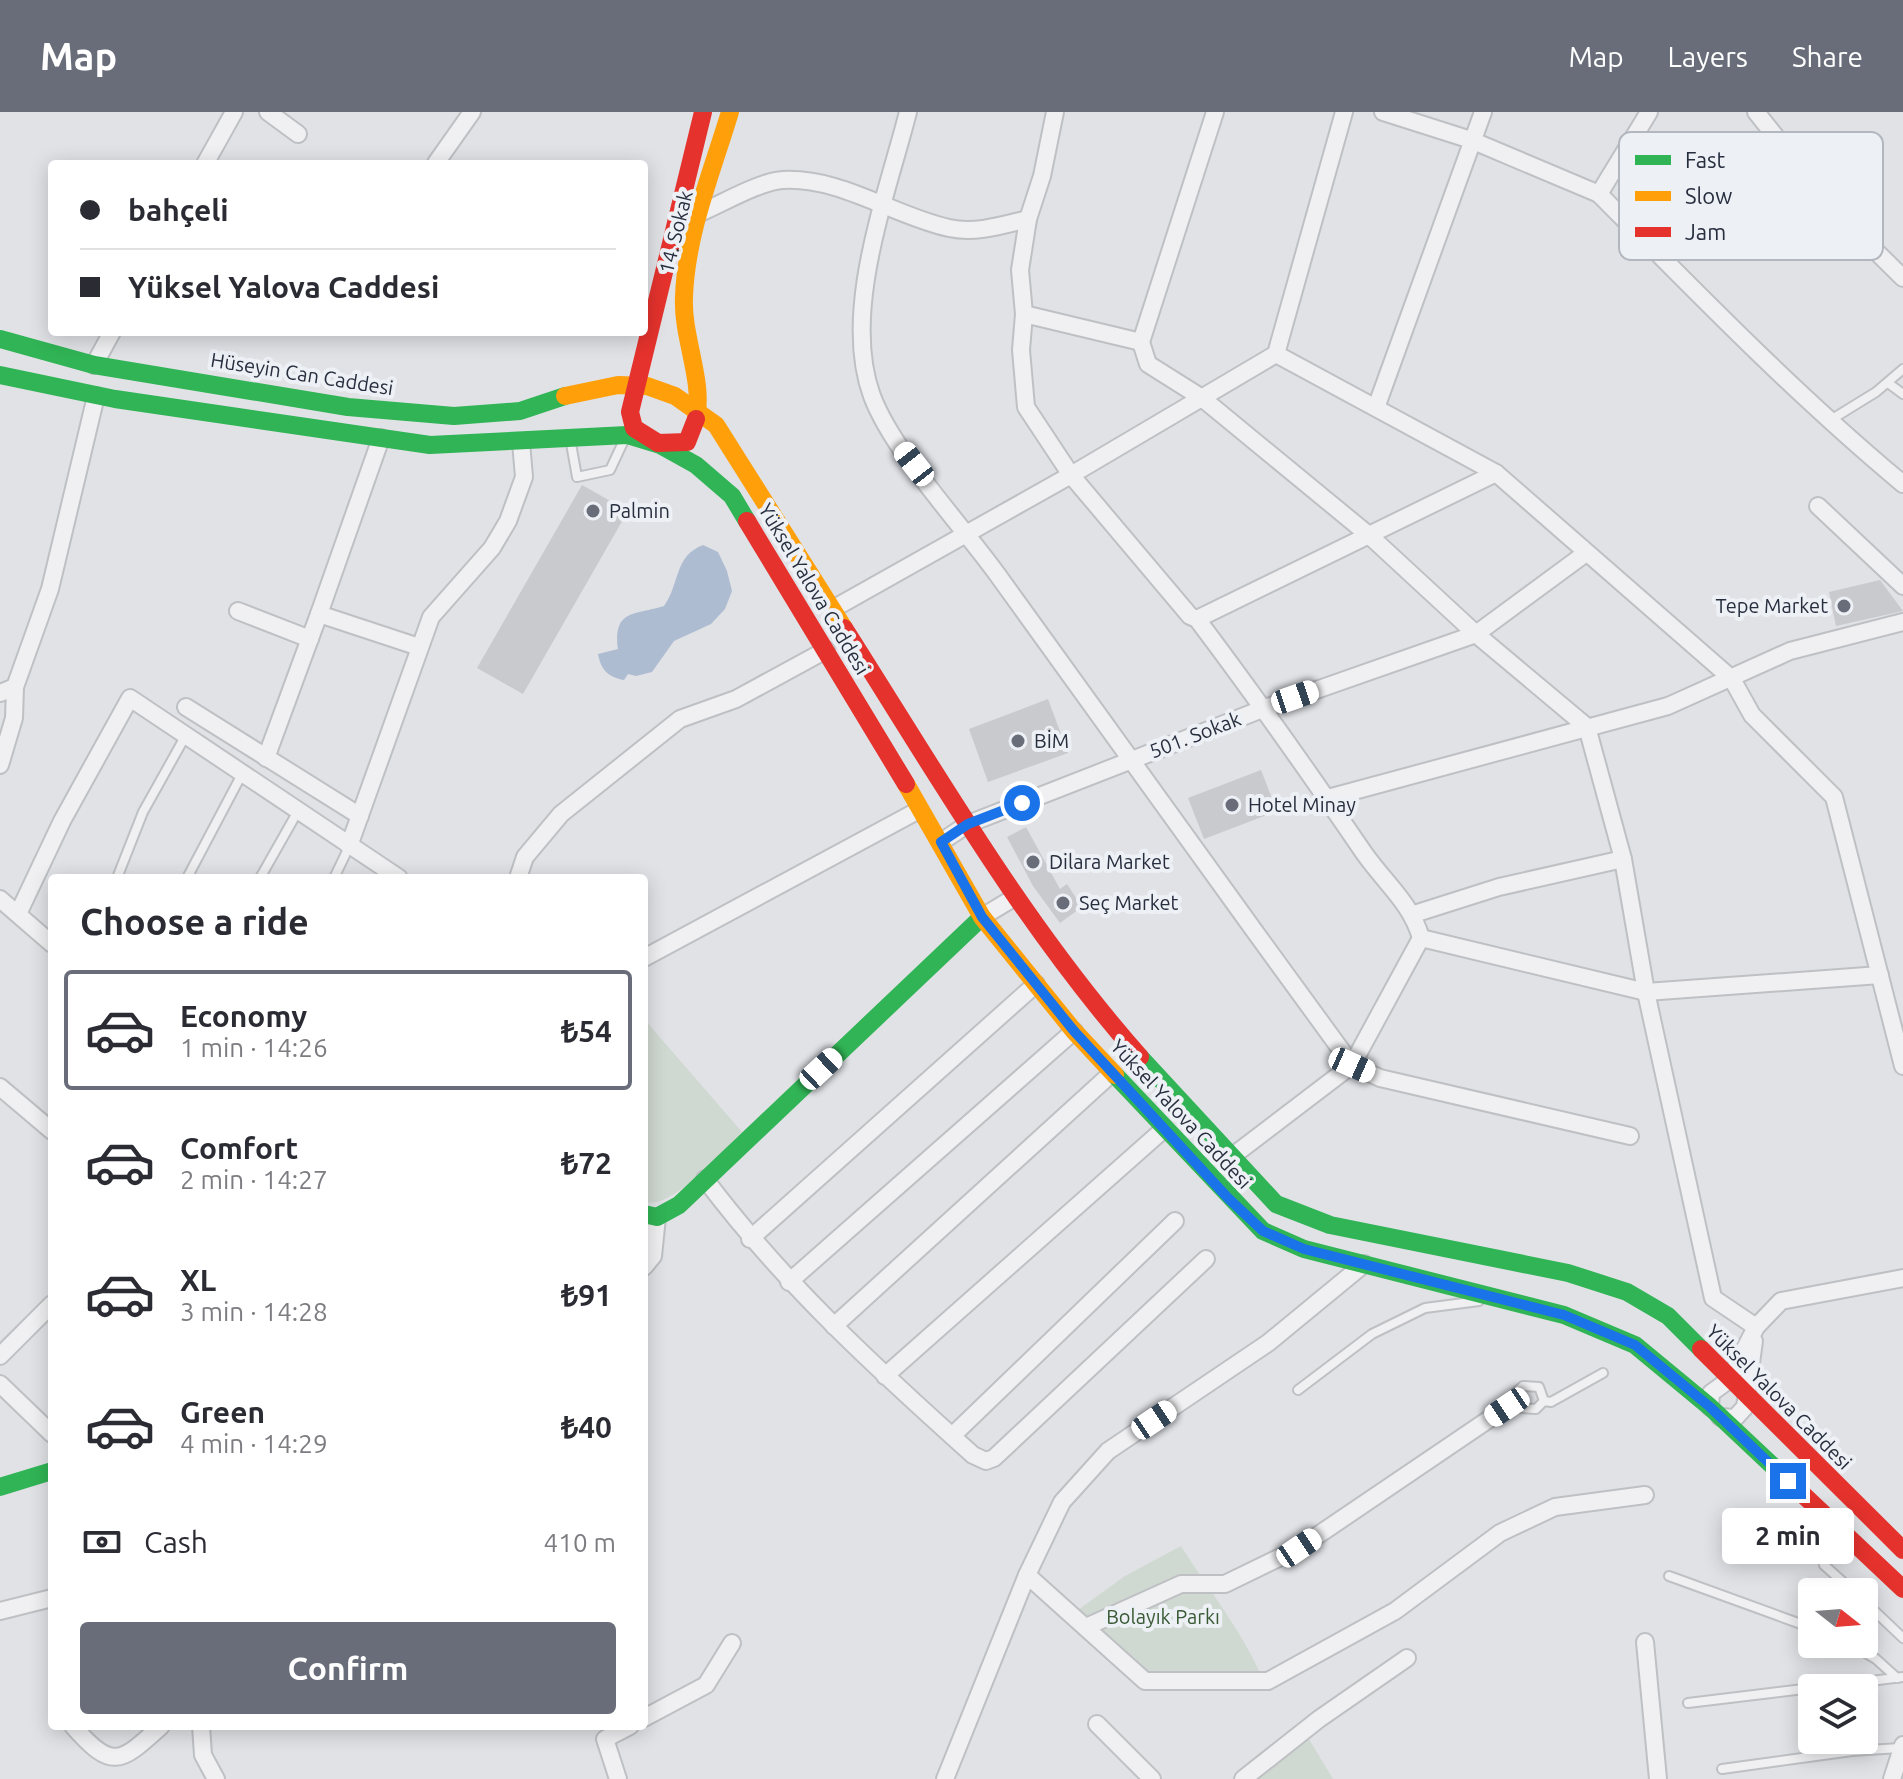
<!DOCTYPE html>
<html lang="en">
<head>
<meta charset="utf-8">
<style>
	:root { --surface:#fff; --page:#f7f7f7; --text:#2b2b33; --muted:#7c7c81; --line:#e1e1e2; --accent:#686d79 }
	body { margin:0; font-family:Ubuntu,sans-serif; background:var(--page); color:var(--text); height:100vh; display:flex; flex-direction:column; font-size:30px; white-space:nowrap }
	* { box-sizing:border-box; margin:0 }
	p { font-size:26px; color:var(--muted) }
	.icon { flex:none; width:44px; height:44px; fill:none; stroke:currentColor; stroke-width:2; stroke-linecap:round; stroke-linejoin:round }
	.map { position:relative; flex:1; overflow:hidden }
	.sheet { position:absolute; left:48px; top:762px; width:600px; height:856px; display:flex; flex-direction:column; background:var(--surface); border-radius:8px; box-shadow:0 4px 20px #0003 }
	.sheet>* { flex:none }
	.guide { position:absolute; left:48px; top:48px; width:600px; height:176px; border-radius:8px; box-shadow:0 4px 20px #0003; display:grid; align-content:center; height:176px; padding:0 32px; background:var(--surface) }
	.needle { width:52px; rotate:107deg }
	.buttons { position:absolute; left:1798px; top:1466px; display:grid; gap:16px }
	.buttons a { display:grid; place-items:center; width:80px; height:80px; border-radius:8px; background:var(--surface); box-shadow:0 4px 20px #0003; font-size:40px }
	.end { position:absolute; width:36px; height:36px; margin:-18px; border:10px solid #1a73e8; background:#fff; box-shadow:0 0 0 4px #fff }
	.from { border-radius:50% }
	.bubble { position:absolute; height:56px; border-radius:8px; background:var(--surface); box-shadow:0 4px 20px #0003; font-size:26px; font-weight:700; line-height:56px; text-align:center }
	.car { position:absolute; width:24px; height:48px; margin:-24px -12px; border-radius:10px; box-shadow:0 0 6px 2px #0007; background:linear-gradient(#fff 24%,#345 0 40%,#fff 0 76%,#345 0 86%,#fff 0) }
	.guide b { display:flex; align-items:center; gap:28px; height:76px; font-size:30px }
	.guide b+b { border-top:2px solid var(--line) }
	.guide i { width:20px; height:20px; background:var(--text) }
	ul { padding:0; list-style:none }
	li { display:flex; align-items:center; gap:24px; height:120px; margin:0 16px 12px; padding:0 16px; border:4px solid transparent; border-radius:8px }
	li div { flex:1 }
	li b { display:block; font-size:30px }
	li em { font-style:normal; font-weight:700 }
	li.selected { border-color:var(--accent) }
	li>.icon { width:72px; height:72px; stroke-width:1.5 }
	h2 { padding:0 32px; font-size:36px; line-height:96px }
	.pay { display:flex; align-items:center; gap:20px; height:88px; padding:0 32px; font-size:30px }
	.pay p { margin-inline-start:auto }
	.action { display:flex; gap:16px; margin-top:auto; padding:16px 32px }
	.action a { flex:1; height:92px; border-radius:8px; background:var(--accent); color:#fff; font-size:32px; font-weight:700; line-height:92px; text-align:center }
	header { display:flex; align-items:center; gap:48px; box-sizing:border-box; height:112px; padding:0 40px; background:var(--accent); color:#fff }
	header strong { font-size:38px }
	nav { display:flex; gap:44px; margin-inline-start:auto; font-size:28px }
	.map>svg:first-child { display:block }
	.green { fill:#d0d9d1 }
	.water { fill:#aebcd1 }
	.building { fill:#c8cace }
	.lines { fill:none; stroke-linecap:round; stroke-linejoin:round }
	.lane-casing { stroke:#bec0c4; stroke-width:12 }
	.street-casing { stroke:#bec0c4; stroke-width:20 }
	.lane { stroke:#f0f0f2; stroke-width:8 }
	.street { stroke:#f0f0f2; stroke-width:16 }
	.fast { stroke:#30b455; stroke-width:18 }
	.slow { stroke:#ff9f0a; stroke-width:18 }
	.jam { stroke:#e5322d; stroke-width:18 }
	.route { stroke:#1a73e8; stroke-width:10 }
	.poi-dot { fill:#686d79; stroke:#edf0f5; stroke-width:3 }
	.labels { text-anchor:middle; stroke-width:8; stroke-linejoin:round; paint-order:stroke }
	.street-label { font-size:20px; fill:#272e3e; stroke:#edf0f5 }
	.poi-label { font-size:20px; fill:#272e3e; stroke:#edf0f5; text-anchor:start }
	.park-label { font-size:20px; fill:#395a35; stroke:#edf0f5 }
	.key { fill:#edf0f5; stroke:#b2b6be; stroke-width:2 }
	.key-label { font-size:22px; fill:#272e3e }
</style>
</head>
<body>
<header>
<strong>Map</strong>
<nav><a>Map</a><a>Layers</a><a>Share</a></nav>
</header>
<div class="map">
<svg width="1903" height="1667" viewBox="0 0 1903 1667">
	<rect width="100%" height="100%" fill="#e0e2e6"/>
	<!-- green -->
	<g class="green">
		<path d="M644 907 742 1020C721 1040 673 1098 644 1090Z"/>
		<path d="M1181 1434C1208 1477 1239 1515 1260 1561L1146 1564 1078 1498 1125 1464Z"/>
		<path d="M1307 1624 1333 1667H1253Z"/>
	</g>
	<!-- water -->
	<path class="water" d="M703 433 718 440 727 459 732 479 725 497 711 512 674 529 652 560 636 564 628 562 624 568C608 565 601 558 598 542L618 537C613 497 635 503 664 494 680 472 674 444 703 433Z"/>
	<!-- building -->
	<g class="building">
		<path d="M582 373 628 399 523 582 477 556Z"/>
		<path d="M1880 468 1903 499 1836 514 1829 480Z"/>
		<path d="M1048 587 1068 641 988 670 969 617Z"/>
		<path d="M1261 658 1277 699 1204 727 1188 686Z"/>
		<path d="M1026 715 1060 777 1067 772 1082 795 1060 811 1033 774 1007 725Z"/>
	</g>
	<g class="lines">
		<defs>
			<g id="lane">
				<path d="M1888 271 1903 282"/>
				<path d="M1829 309 1876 280 1903 257"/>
				<path d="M570 326 577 365 610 358 626 324"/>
				<path d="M117 766 143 700 186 623"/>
				<path d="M187 766 242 662"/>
				<path d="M260 766 298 699"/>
				<path d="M334 766 349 735"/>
				<path d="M1298 1278 1372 1222 1425 1196 1479 1189"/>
				<path d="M1544 1289 1539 1275 1523 1274 1513 1283 1507 1295 1536 1297 1544 1289 1551 1290 1603 1261"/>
				<path d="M1824 1453 1854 1480"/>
				<path d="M1669 1464 1812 1516"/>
				<path d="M1864 1489 1903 1526"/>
				<path d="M1850 1532 1876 1547 1897 1566"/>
				<path d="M1815 1576 1903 1565"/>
				<path d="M1688 1591 1812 1576"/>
				<path d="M1722 1657 1852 1639 1900 1636"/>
			</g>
			<g id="street">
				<path d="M268 0 298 22"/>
				<path d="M908 0C887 83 841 200 872 284 893 340 961 412 997 462 1115 627 1233 790 1352 953L1380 966 1630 1024"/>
				<path d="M1055 0 1042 64 1028 107 1020 158 1024 202 1021 238 1026 295 1071 363 1276 242 1344 0"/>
				<path d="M1215 0 1141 230 1148 252 1202 286 1371 425 1476 522 1587 615 1623 747 1646 880 1713 1186 1756 1215"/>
				<path d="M1383 0 1471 28 1599 82 1649 0"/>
				<path d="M1756 0 1835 99 1903 166"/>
				<path d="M436 51 472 0"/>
				<path d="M205 52 234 0"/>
				<path d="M1599 82C1698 182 1795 282 1903 372"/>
				<path d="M694 98 702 100C723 91 761 69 783 68 841 65 894 104 949 116 975 122 1003 113 1028 107"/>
				<path d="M1024 202 1141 230"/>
				<path d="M1276 242 1496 361 1732 567 1752 603 1834 685 1903 954"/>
				<path d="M94 253 112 220"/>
				<path d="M1377 293 1483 0"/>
				<path d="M381 326 319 502 419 535"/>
				<path d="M1818 394 1903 474"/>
				<path d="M831 498 1071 363 1190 504 1197 507C1255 584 1310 662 1364 741 1385 771 1411 791 1421 826L1352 953 1230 1046"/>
				<path d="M238 499 310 527"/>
				<path d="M1197 507 1496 361"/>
				<path d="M0 581 15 575 50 477 96 284"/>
				<path d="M186 595 360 704"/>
				<path d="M266 646 319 502"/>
				<path d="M0 653 14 606 15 575"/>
				<path d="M1328 686 1668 594 1790 539 1903 510"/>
				<path d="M941 730 968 712 1265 596 1476 522 1586 441"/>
				<path d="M349 734 431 505 492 436 508 409 524 365 521 330"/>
				<path d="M518 766 525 745 561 702 680 607 736 587 826 538"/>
				<path d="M0 787 52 832"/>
				<path d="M18 802 62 709 130 586 399 766"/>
				<path d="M1414 802 1499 775 1623 747"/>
				<path d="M982 805 1015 785"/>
				<path d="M1421 826 1646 880 1880 863"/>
				<path d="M644 846 919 698"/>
				<path d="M0 975 52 1019"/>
				<path d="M705 1067C783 1171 877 1257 973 1343L986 1349 994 1346 1206 1147"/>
				<path d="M750 1127 1036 872"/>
				<path d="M644 1155 653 1144 657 1105"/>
				<path d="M789 1170 1074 919"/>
				<path d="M834 1214 1112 961"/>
				<path d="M0 1244 52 1192"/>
				<path d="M885 1264 1164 1017"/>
				<path d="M0 1272 52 1322"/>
				<path d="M1710 1295 1711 1281 1729 1268 1756 1215 1781 1189 1903 1166"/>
				<path d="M1720 1305 1735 1306 1745 1295 1754 1229"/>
				<path d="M952 1324 1175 1109"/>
				<path d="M1027 1463 1145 1569H1268L1395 1499 1500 1421 1555 1395 1645 1383"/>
				<path d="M0 1499 52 1486"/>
				<path d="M1086 1515 1181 1472H1225L1299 1436 1507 1295"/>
				<path d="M1645 1530 1658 1667"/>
				<path d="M644 1606 706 1573 732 1531"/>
				<path d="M1097 1612 1152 1667"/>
				<path d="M73 1614C113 1660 121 1650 161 1614"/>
				<path d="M201 1614 203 1643 216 1667"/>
				<path d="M618 1667 605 1627 630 1614"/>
				<path d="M945 1667 1027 1463 1062 1390 1108 1339 1268 1231 1364 1152"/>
				<path d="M1243 1667 1319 1607 1407 1546"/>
				<path d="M1892 1667 1903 1633"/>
			</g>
		</defs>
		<!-- lane casing -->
		<use href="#lane" class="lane-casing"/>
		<!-- street casing -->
		<use href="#street" class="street-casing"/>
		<!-- lane -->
		<use href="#lane" class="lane"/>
		<!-- street -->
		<use href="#street" class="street"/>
		<!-- fast -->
		<g class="fast">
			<path d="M0 227 94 253 348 295 454 304 520 299 565 284"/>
			<path d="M0 263 115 287 430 333 627 323 660 333 696 353 732 384 747 409"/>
			<path d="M1140 945 1276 1092 1330 1113 1568 1161 1627 1180 1668 1204 1701 1237"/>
			<path d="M1115 963 1263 1119 1304 1137 1564 1203 1635 1233 1710 1295 1777 1358"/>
			<path d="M644 1102 657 1105 679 1093 982 805"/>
			<path d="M0 1375 52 1359"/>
		</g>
		<!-- slow -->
		<g class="slow">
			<path d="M565 284 618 273 647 274 675 284 716 313 844 516"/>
			<path d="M696 307C704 267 682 226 684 185 686 122 712 60 730 0"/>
			<path d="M906 672 982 805 1074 919 1115 963"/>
		</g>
		<!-- jam -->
		<g class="jam">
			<path d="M696 307 687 330 658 331 634 316 630 300 703 0"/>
			<path d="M747 409 906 672"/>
			<path d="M844 516C937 662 1024 814 1140 945"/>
			<path d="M1701 1237 1903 1438"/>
			<path d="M1777 1358 1903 1477"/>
		</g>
	</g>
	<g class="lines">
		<!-- route -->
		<path class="route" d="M1022 691 968 712 941 730 982 805 1074 919 1228 1086 1263 1119 1304 1137 1564 1203 1635 1233 1710 1295 1788 1369"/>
	</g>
	<!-- markers -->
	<g class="poi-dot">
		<circle cx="593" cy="399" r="8"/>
		<circle cx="1844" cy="494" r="8"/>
		<circle cx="1018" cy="629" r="8"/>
		<circle cx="1232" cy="693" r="8"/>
		<circle cx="1033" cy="750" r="8"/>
		<circle cx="1063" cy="791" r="8"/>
	</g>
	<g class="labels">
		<!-- street labels -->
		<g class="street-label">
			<text transform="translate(676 120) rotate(-76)" y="7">14. Sokak</text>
			<text transform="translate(302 262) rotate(9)" y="7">Hüseyin Can Caddesi</text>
			<text transform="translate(814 477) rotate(59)" y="7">Yüksel Yalova Caddesi</text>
			<text transform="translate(1195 623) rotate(-21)" y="7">501. Sokak</text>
			<text transform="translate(1181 1002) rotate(47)" y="7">Yüksel Yalova Caddesi</text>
			<text transform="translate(1779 1285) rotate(45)" y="7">Yüksel Yalova Caddesi</text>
		</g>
		<!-- poi labels -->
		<g class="poi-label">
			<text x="609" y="406">Palmin</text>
			<text x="1828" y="501" text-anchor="end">Tepe Market</text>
			<text x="1034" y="636">BİM</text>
			<text x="1248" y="700">Hotel Minay</text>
			<text x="1049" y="757">Dilara Market</text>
			<text x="1079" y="798">Seç Market</text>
		</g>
		<!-- park labels -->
		<g class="park-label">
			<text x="1163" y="1512">Bolayık Parkı</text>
		</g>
	</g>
	<!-- legend -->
	<rect x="1619" y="20" width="264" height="128" rx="12" class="key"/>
	<rect x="1635" y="43" width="36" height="10" fill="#30b455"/>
	<rect x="1635" y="79" width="36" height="10" fill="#ff9f0a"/>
	<rect x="1635" y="115" width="36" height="10" fill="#e5322d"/>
	<g class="key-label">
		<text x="1685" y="56">Fast</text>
		<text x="1685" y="92">Slow</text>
		<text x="1685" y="128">Jam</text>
	</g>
</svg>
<div class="buttons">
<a><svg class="needle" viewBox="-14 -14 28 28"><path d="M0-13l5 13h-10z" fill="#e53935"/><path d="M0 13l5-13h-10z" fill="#7c7c81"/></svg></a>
<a><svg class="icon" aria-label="layers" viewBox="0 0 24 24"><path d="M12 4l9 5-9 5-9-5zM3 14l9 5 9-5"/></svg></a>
</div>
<i class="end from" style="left:1022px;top:691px"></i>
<i class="end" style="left:1788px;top:1369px"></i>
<div class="bubble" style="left:1722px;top:1396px;width:132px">2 min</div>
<i class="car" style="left:914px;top:352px;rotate:322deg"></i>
<i class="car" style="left:1295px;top:585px;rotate:71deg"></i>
<i class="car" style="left:1352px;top:953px;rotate:114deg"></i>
<i class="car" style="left:821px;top:957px;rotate:47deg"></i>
<i class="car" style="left:1507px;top:1295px;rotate:236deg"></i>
<i class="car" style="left:1154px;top:1308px;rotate:56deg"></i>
<i class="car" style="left:1299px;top:1436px;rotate:56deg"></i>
<div class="guide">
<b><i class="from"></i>bahçeli</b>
<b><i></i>Yüksel Yalova Caddesi</b>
</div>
<section class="sheet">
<h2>Choose a ride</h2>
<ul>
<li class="selected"><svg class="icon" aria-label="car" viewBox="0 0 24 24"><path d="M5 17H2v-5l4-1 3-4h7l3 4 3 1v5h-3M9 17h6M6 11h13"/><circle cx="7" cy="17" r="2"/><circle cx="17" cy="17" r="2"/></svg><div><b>Economy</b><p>1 min · 14:26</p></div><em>₺54</em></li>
<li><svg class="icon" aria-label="car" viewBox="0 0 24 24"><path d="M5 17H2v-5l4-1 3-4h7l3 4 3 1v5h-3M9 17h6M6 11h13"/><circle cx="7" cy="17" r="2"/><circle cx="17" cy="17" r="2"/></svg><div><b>Comfort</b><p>2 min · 14:27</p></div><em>₺72</em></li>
<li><svg class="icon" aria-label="car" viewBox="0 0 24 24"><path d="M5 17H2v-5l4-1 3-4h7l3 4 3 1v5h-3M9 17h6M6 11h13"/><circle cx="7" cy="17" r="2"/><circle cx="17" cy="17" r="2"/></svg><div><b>XL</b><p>3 min · 14:28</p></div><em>₺91</em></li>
<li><svg class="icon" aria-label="car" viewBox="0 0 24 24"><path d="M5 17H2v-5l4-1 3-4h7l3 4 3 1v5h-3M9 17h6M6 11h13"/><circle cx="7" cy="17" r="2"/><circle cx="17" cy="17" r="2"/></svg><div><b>Green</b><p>4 min · 14:29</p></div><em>₺40</em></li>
</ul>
<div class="pay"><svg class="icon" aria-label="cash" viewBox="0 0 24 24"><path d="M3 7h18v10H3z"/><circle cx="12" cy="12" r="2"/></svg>Cash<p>410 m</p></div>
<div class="action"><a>Confirm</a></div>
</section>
</div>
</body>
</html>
